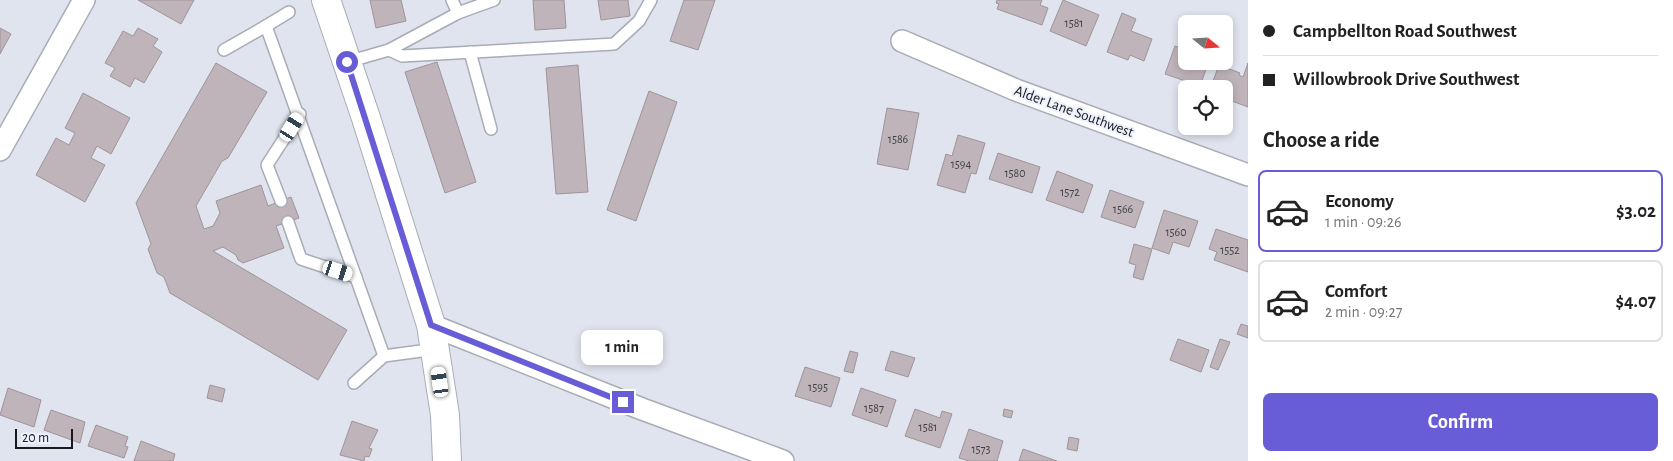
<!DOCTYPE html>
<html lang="en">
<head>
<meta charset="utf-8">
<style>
	:root { --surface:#fff; --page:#f2f2f2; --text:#222; --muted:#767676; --line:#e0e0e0; --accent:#685dd6 }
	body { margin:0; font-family:"Alegreya Sans",sans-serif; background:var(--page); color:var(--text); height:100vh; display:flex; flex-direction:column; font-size:19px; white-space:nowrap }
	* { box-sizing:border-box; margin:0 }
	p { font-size:16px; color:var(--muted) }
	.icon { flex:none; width:28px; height:28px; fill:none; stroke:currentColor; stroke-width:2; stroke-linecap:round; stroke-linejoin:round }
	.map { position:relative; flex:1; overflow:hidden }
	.details { display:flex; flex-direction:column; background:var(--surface); width:425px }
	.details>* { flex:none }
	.hud { display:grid; align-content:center; height:110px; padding:0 15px; background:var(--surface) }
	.needle { width:32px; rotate:108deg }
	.buttons { position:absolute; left:1178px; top:15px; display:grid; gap:10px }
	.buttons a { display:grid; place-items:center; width:55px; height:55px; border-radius:8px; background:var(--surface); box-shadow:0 2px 8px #0003; font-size:25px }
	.scale { position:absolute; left:15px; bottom:12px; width:58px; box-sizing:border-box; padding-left:5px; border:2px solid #17191d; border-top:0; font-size:14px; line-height:18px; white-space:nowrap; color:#17191d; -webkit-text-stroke:4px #ecf1fc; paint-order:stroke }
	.end { position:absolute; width:22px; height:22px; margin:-11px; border:6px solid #685dd6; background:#fff; box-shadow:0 0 0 2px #fff }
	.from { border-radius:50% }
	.bubble { position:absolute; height:35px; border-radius:8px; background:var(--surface); box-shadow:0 2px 8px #0003; font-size:16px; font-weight:700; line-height:35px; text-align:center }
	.car { position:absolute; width:15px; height:30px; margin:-15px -8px; border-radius:6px; box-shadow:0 0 4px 1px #0007; background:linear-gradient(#fff 24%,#345 0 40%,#fff 0 76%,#345 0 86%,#fff 0) }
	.hud b { display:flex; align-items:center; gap:18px; height:48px; font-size:19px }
	.hud b+b { border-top:1px solid var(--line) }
	.hud i { width:12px; height:12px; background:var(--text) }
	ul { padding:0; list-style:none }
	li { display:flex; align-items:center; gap:15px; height:82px; margin:0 10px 8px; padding:0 5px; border:2px solid var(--line); border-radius:8px }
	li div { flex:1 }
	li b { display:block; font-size:19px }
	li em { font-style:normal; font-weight:700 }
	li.selected { border-color:var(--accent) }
	li>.icon { width:45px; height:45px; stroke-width:1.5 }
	h2 { padding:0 15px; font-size:22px; line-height:60px }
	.cta { display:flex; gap:10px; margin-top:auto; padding:10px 15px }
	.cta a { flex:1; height:58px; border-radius:8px; background:var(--accent); color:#fff; font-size:20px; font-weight:700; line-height:58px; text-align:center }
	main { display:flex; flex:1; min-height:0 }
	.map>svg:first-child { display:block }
	.building { fill:#bfb4ba; stroke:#9f9499 }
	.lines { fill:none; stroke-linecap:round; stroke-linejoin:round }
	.lane-casing { stroke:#a7acb6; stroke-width:14 }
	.street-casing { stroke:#a7acb6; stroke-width:24 }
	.secondary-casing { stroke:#a7acb6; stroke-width:30 }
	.lane { stroke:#fff; stroke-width:11 }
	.street { stroke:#fff; stroke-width:21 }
	.secondary { stroke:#fff; stroke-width:28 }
	.route { stroke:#685dd6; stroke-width:6 }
	.labels { text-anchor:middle; stroke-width:4; stroke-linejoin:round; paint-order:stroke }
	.number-label { font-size:12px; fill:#414044 }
	.street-label { font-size:15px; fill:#17191d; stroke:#ecf1fc }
</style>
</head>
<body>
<main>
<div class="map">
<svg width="1248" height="461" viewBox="0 0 1248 461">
	<rect width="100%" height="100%" fill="#dfe4ee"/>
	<!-- building -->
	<g class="building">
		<path d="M138 0H194L181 24Z"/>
		<path d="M370 0H401L406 21 376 28Z"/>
		<path d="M533 0H564L566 28 535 30Z"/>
		<path d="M598 0H628L630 16 601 20Z"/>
		<path d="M684 0H715L698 50 670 41Z"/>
		<path d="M997 0H1042L1040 5 1048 8 1042 25 997 9 999 4 996 3Z"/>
		<path d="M1063 0 1099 15 1086 46 1050 31Z"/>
		<path d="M1122 13 1136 19 1131 31 1152 39 1144 61 1130 55 1128 60 1107 52Z"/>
		<path d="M0 28 11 34 0 54Z"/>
		<path d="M138 28 158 39 153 46 162 52 144 83 135 78 130 87 110 76 115 68 105 63 123 31 133 36Z"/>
		<path d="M1175 46 1186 50V61H1209L1200 86 1165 74Z"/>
		<path d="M437 62 476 182 445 193 405 72Z"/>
		<path d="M216 63 267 92 228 158 222 161 196 206 204 229 213 226 220 213 216 201 261 185 268 206 291 197 299 218 276 226 284 248 243 263 238 260 236 255 223 247 213 251 347 330 318 380 170 293 164 277 157 273 148 249 151 244 136 203Z"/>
		<path d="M1248 63V107L1224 98V89H1210L1219 65 1240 73 1239 75 1243 77Z"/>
		<path d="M578 65 588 192 556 194 546 68Z"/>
		<path d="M649 91 677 102 636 221 607 210Z"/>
		<path d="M83 93 130 118 111 154 97 146 91 158 105 165 85 202 36 175 56 138 69 145 75 133 65 128Z"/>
		<path d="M887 108 919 113 908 170 877 164Z"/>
		<path d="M958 135 985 143 976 174 971 173 965 193 937 185 946 154 952 156Z"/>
		<path d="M998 153 1040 167 1032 193 989 179Z"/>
		<path d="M1057 171 1093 185 1083 213 1046 200Z"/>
		<path d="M1110 190 1144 202 1135 228 1101 217Z"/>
		<path d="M1164 210 1198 221 1189 247 1173 242 1169 254 1152 248Z"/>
		<path d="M1216 229 1248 240V272L1214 260 1217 252 1209 249Z"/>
		<path d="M1134 244 1152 249 1143 280 1133 277 1136 265 1129 263Z"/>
		<path d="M1241 324 1248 326V338L1237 334Z"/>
		<path d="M1178 339 1209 350 1201 372 1170 360Z"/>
		<path d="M1220 339 1230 342 1218 370 1210 367Z"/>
		<path d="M850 351 858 353 853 373 844 371Z"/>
		<path d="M891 351 915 358 908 377 885 370Z"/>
		<path d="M805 367 840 378 831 407 795 396Z"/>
		<path d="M210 385 225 389 222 402 207 398Z"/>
		<path d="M8 388 41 400 34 427 0 415Z"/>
		<path d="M861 388 896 400 887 427 852 415Z"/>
		<path d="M915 409 940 418 942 411 952 414 940 448 905 436Z"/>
		<path d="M1004 409 1013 411 1011 418 1003 416Z"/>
		<path d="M51 410 85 422 80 443 44 430Z"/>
		<path d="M352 421 378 430 369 448 372 449 369 457 365 456 364 461 340 455Z"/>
		<path d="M96 425 128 437 125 446 128 447 124 458 88 446Z"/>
		<path d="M969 429 1003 441 997 461H969L959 458Z"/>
		<path d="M1069 437 1079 439 1077 451 1067 449Z"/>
		<path d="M141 441 175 454 173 461H134Z"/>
		<path d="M1023 449 1057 461H1019Z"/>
	</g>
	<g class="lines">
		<defs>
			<g id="lane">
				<path d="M452 0 458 13"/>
				<path d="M266 26 289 12"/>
				<path d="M224 50 266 26 384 356 436 349"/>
				<path d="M389 50 402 56 614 44 639 21 651 0"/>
				<path d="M470 52 491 129"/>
				<path d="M347 62 389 50 458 13 494 0"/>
				<path d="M281 201 267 165 300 114"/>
				<path d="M288 222 301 259 356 277"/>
				<path d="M354 383 384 356"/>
			</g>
			<g id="street">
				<path d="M902 41 1016 90 1248 175"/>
				<path d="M0 150 84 0"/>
				<path d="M431 325 642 409 783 461"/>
			</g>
			<path id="secondary" d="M326 0 366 118 431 325 445 415 447 461"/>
		</defs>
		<!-- lane casing -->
		<use href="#lane" class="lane-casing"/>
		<!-- street casing -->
		<use href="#street" class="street-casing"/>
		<!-- secondary casing -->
		<use href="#secondary" class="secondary-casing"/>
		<!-- lane -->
		<use href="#lane" class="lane"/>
		<!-- street -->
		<use href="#street" class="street"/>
		<!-- secondary -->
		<use href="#secondary" class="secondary"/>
	</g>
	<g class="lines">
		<!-- route -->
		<path class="route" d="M347 62 431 325 623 402"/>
	</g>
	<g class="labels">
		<!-- number labels -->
		<g class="number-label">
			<text x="1074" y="27">1581</text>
			<text x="898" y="143">1586</text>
			<text x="961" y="168">1594</text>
			<text x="1015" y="177">1580</text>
			<text x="1070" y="196">1572</text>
			<text x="1123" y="213">1566</text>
			<text x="1176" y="236">1560</text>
			<text x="1230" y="254">1552</text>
			<text x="818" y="391">1595</text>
			<text x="874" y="412">1587</text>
			<text x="928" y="431">1581</text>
			<text x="981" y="453">1573</text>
		</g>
		<!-- street labels -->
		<g class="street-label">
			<text transform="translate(1074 111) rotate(20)" y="5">Alder Lane Southwest</text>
		</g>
	</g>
</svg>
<div class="buttons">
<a><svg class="needle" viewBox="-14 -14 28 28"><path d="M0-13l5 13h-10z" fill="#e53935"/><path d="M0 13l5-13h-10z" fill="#767676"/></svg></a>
<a><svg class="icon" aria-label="locate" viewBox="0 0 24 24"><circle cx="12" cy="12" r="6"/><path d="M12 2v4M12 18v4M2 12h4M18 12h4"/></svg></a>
</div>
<div class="scale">20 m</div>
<i class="end from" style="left:347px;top:62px"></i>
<i class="end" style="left:623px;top:402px"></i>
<div class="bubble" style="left:581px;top:330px;width:82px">1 min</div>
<i class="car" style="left:292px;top:127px;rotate:32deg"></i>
<i class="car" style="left:338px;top:271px;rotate:108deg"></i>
<i class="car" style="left:440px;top:382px;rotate:352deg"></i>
</div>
<section class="details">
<div class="hud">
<b><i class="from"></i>Campbellton Road Southwest</b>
<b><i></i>Willowbrook Drive Southwest</b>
</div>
<h2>Choose a ride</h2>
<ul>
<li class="selected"><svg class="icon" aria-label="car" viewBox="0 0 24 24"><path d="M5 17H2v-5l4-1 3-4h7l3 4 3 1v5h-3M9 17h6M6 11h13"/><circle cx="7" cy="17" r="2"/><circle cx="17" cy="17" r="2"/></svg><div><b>Economy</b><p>1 min · 09:26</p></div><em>$3.02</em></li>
<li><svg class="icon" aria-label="car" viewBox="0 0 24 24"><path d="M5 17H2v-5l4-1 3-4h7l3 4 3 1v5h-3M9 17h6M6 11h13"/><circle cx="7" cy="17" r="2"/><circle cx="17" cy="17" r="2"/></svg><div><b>Comfort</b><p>2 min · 09:27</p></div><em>$4.07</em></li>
</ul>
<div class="cta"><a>Confirm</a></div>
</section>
</main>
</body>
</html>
